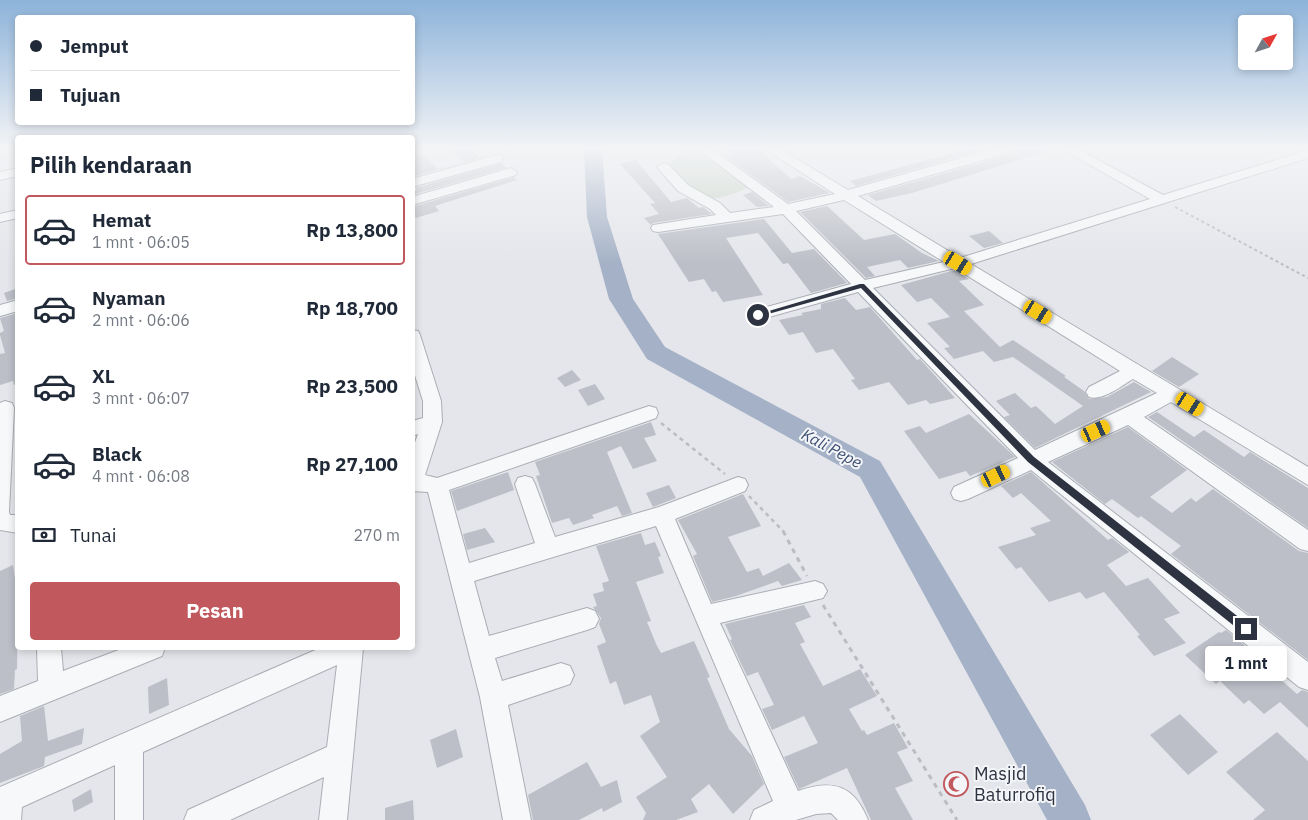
<!DOCTYPE html>
<html lang="id">
<head>
<meta charset="utf-8">
<style>
	:root { --surface:#fff; --page:#f2f2f3; --text:#1f2937; --muted:#747a83; --line:#e0e1e3; --accent:#c1585d }
	body { margin:0; font-family:"IBM Plex Sans",sans-serif; background:var(--page); color:var(--text); height:100vh; display:flex; flex-direction:column; font-size:19px; white-space:nowrap }
	* { box-sizing:border-box; margin:0 }
	p { font-size:16px; color:var(--muted) }
	.icon { flex:none; width:28px; height:28px; fill:none; stroke:currentColor; stroke-width:2; stroke-linecap:round; stroke-linejoin:round }
	.map { position:relative; flex:1; overflow:hidden }
	.sheet { position:absolute; left:15px; top:135px; width:400px; height:515px; display:flex; flex-direction:column; background:var(--surface); border-radius:5px; box-shadow:0 2px 8px #0003 }
	.sheet>* { flex:none }
	.banner { position:absolute; left:15px; top:15px; width:400px; height:110px; border-radius:5px; box-shadow:0 2px 8px #0003; display:grid; align-content:center; height:110px; padding:0 15px; background:var(--surface) }
	.needle { width:32px; rotate:50deg }
	.fabs { position:absolute; left:1238px; top:15px; display:grid; gap:10px }
	.fabs a { display:grid; place-items:center; width:55px; height:55px; border-radius:5px; background:var(--surface); box-shadow:0 2px 8px #0003; font-size:25px }
	.end { position:absolute; width:22px; height:22px; margin:-11px; border:6px solid #2e3342; background:#fff; box-shadow:0 0 0 2px #fff }
	.from { border-radius:50% }
	.bubble { position:absolute; height:35px; border-radius:5px; background:var(--surface); box-shadow:0 2px 8px #0003; font-size:16px; font-weight:700; line-height:35px; text-align:center }
	.car { position:absolute; width:15px; height:30px; margin:-15px -8px; border-radius:6px; box-shadow:0 0 4px 1px #0007; background:linear-gradient(#f5c518 24%,#345 0 40%,#f5c518 0 76%,#345 0 86%,#f5c518 0) }
	.banner b { display:flex; align-items:center; gap:18px; height:48px; font-size:19px }
	.banner b+b { border-top:1px solid var(--line) }
	.banner i { width:12px; height:12px; background:var(--text) }
	ul { padding:0; list-style:none }
	li { display:flex; align-items:center; gap:15px; height:70px; margin:0 10px 8px; padding:0 5px; border:2px solid transparent; border-radius:5px }
	li div { flex:1 }
	li b { display:block; font-size:19px }
	li em { font-style:normal; font-weight:700 }
	li.current { border-color:var(--accent) }
	li>.icon { width:45px; height:45px; stroke-width:1.5 }
	h2 { padding:0 15px; font-size:22px; line-height:60px }
	.pay { display:flex; align-items:center; gap:12px; height:55px; padding:0 15px; font-size:19px }
	.pay p { margin-inline-start:auto }
	.cta { display:flex; gap:10px; margin-top:auto; padding:10px 15px }
	.cta a { flex:1; height:58px; border-radius:5px; background:var(--accent); color:#fff; font-size:20px; font-weight:700; line-height:58px; text-align:center }
	.map>svg:first-child { display:block }
	.green { fill:#c8d4c7 }
	.lines { fill:none; stroke-linecap:round; stroke-linejoin:round }
	.river { fill:#a4b1c6; fill-rule:evenodd }
	.building { fill:#bcbfc7 }
	.minor-casing { stroke:#aaadb5; stroke-width:2 }
	.path-far2 { stroke:#bbbdc2; stroke-width:2; stroke-dasharray:3 3; stroke-linecap:butt }
	.path-far1 { stroke:#bbbdc2; stroke-width:2.5; stroke-dasharray:4 4; stroke-linecap:butt }
	.path { stroke:#bbbdc2; stroke-width:3; stroke-dasharray:5 5; stroke-linecap:butt }
	.minor { fill:#f7f8f9; fill-rule:evenodd }
	.route { fill:#2e3342 }
	.labels { text-anchor:middle; stroke-width:4; stroke-linejoin:round; paint-order:stroke }
	.water-label { font-size:16px; font-style:italic; fill:#3c4e71; stroke:#f4f5f8 }
	.near-poi-label { font-size:18px; fill:#2e3342; stroke:#f4f5f8; text-anchor:start }
</style>
</head>
<body>
<div class="map">
<svg width="1308" height="820" viewBox="0 0 1308 820">
	<rect width="100%" height="100%" fill="#e5e6eb"/>
	<!-- green -->
	<path class="green" d="M699 149 750 187C703 207 703 201 667 168 674 156 685 149 699 149Z"/>
	<g class="lines">
		<!-- river -->
		<path class="river" d="M584 149H602L607 217 633 299 665 347 880 461 1085 805 1091 820H1047L860 477 647 359 609 299 587 217Z"/>
	</g>
	<!-- building -->
	<g class="building">
		<path d="M452 149H471L478 157 493 154 412 177V158L425 155 437 169 464 162Z"/>
		<path d="M725 149H758L791 179 800 176 830 193 788 202 725 156 732 155Z"/>
		<path d="M968 149H985L856 186 850 181Z"/>
		<path d="M1015 149H1045V152L912 193 876 201 868 195 1012 154Z"/>
		<path d="M636 160 671 202 687 198 699 208 703 207 712 214 653 223 651 225 644 218 659 214 650 204 655 203 620 164Z"/>
		<path d="M502 163 506 168 412 195V192L417 190 416 188Z"/>
		<path d="M514 177 517 180 435 206 439 211 416 218 412 212V207Z"/>
		<path d="M752 192 769 206 757 207 743 195Z"/>
		<path d="M827 206 864 240 895 234 922 253 939 261 908 268 900 260 867 267 875 276 866 278 800 212Z"/>
		<path d="M764 219 792 253 814 249 847 283 811 293 788 263 783 264 758 233 726 238 763 295 723 302 716 291 712 292 704 279 689 282 658 234Z"/>
		<path d="M989 231 1003 243 984 248 969 236Z"/>
		<path d="M955 270 969 279 959 281 984 305 964 311 1000 347 1013 340 1066 376 1064 377 1084 391 1089 399 1107 397 1134 382 1151 392 1035 448 1004 417 1010 415 996 401 1015 393 1031 408 1036 406 1055 424 1083 406 1013 357 994 362 983 351 954 359 944 348 950 347 927 323 950 317 931 298 917 302 901 285Z"/>
		<path d="M18 288V298L7 301 4 293Z"/>
		<path d="M845 298 856 310 870 307 917 360 920 359 955 398 930 404 926 400 908 405 889 382 859 390 851 380 855 379 833 349 816 353 803 332 789 335 779 320 803 315 801 313 821 309V304Z"/>
		<path d="M18 313V384L14 385 13 381 0 385V354L5 353 0 335V333L4 331 0 318Z"/>
		<path d="M1172 357 1199 374 1179 387 1152 371Z"/>
		<path d="M572 370 581 380 565 387 557 378Z"/>
		<path d="M595 384 605 399 588 406 578 390Z"/>
		<path d="M1157 412 1194 437 1204 430 1244 457 1250 452 1308 488V528L1148 417Z"/>
		<path d="M969 414 1015 457 970 476 966 471 939 479 904 431 920 426 926 433Z"/>
		<path d="M651 422 656 435 644 438 657 461 633 469 621 446 607 452 632 513 622 516 617 506 592 515 594 518 573 525 569 518 552 523 536 476 540 475 535 462Z"/>
		<path d="M1128 427 1187 470 1150 497 1172 513 1191 498 1196 502 1213 489 1299 551 1308 553V660L1171 554 1181 546 1141 516 1138 518 1112 499 1105 504 1052 462Z"/>
		<path d="M508 472 514 490 457 511 451 491Z"/>
		<path d="M1031 472 1108 540 1112 538 1129 552 1107 565 1126 586 1148 578 1180 613 1164 619 1186 643 1154 656 1137 636 1140 635 1104 592 1086 599 1080 592 1049 602 1021 567 1016 569 998 547 1036 535 1030 528 1051 521 1021 493 1013 498 1001 486Z"/>
		<path d="M669 485 676 498 653 507 646 493Z"/>
		<path d="M743 494 761 526 728 537 747 572 759 568 763 576 789 563 802 580 782 586 778 581 736 596 712 602 693 556 697 554 678 520Z"/>
		<path d="M485 528 495 542 467 550 463 534Z"/>
		<path d="M641 533 645 545 655 542 661 556 658 557 664 573 636 582 651 621 647 622 657 646 661 653 694 641 710 677 707 678 729 729 752 756 764 784 733 814 709 784 691 799 698 812 676 820H643L646 813 636 797 667 777 640 736 660 722 651 695 624 705 616 681 610 684 597 646 606 642 599 624 601 618 593 607 597 606 593 594 604 591 602 583 609 581 596 546Z"/>
		<path d="M13 565 18 601 17 669 15 670 14 689 0 694V571Z"/>
		<path d="M804 605 811 617 795 623 805 642 800 644 823 686 860 669 877 696 849 709 862 731 864 730 867 735 894 723 908 748 897 752 913 781 895 788 913 820H871L847 768 799 789 784 757 818 743 804 716 772 730 762 709 774 705 758 672 747 676 730 640 732 639 725 624Z"/>
		<path d="M1226 630 1255 654 1253 655 1297 694 1302 690 1308 692V728L1280 702 1264 714 1249 700 1244 704 1220 681 1216 684 1185 655 1219 632 1221 633Z"/>
		<path d="M167 678 169 705 149 714 148 687Z"/>
		<path d="M44 706 48 741 84 728 82 744 45 757 44 766 0 783V754L22 741 20 716Z"/>
		<path d="M1180 714 1218 752 1188 775 1150 735Z"/>
		<path d="M456 729 463 757 437 768 430 740Z"/>
		<path d="M1277 732 1308 761V820H1253L1265 810 1226 772Z"/>
		<path d="M587 762 601 787 617 780 622 802 603 812 602 808 579 820H533L528 795Z"/>
		<path d="M91 789 93 802 74 812 72 800Z"/>
		<path d="M413 800 414 820H385V808Z"/>
	</g>
	<g class="lines">
		<defs>
			<g id="minor">
				<path d="M698 149H712L788 204 835 194 765 149H780L848 190 993 149H1013L1011 152 858 196 960 258 1150 199 1062 149H1078L1163 195 1308 150V158L971 264 1308 467V485L1171 402 1144 417 1308 530V551L1300 549 1128 425 1048 462 1308 662V690L1299 687 1031 470 968 499 961 501 954 499 951 493 954 487 1018 458 858 292 758 320 752 319 750 315 752 311 851 284 783 214 658 232 653 231 651 228 653 225 716 215 710 209 678 191 657 167 663 163 668 164 688 185 720 203 730 213 774 207ZM844 200 944 262 865 280 796 211ZM955 268 1120 371 1089 387 1086 392 1089 397C1103 401 1121 386 1133 379L1157 393 1035 450 873 288Z"/>
				<path d="M497 155 501 156 503 159 501 162 412 187V179Z"/>
				<path d="M18 168V176L0 180V172Z"/>
				<path d="M511 168 517 172 516 175 412 205V197Z"/>
				<path d="M18 210V218L0 222V214Z"/>
				<path d="M18 300V311L0 316V305Z"/>
				<path d="M412 330 418 331 420 335 441 401 442 422 425 475 437 478 649 406 656 408 658 413 656 418 449 490 469 563 535 543 515 484 518 478 525 476 532 478 535 484 555 537 659 507 738 477 745 479 748 485 745 491 675 519 711 604 815 581 823 584 827 591 823 598 720 623 798 791C833 779 854 785 868 820H838L831 813 816 814 796 820H750L754 810 773 801 656 526 474 581 489 636 587 608 595 611 599 619 595 627 587 630 495 658 502 681 561 663 570 666 574 675 570 684 508 705 531 820H503L480 697 428 492 412 491V451L418 434 412 436V421L423 418V401L412 366Z"/>
				<path d="M5 401 12 403 14 408 9 512 10 515H18V533L0 530V403Z"/>
				<path d="M37 648H61L63 671 124 648H165L162 656 0 722V696L38 681Z"/>
				<path d="M320 648H363L347 820H319L324 777 230 820H184L188 810 327 747 337 665 143 752V820H115V765L22 807 21 820H0V787Z"/>
			</g>
		</defs>
		<!-- minor casing -->
		<use href="#minor" class="minor-casing"/>
		<!-- path-far2 -->
		<g class="path-far2">
			<path d="M412 150 416 149"/>
			<path d="M1175 207 1308 278"/>
		</g>
		<!-- path-far1 -->
		<g class="path-far1">
			<path d="M661 423 725 474"/>
			<path d="M749 496 784 532"/>
		</g>
		<!-- path -->
		<g class="path">
			<path d="M783 531 807 576"/>
			<path d="M823 605 957 820"/>
		</g>
		<!-- minor -->
		<use href="#minor" class="minor"/>
	</g>
	<!-- sky -->
	<linearGradient id="sky" x2="0" y2="1"><stop stop-color="#8db3da"/><stop offset="0.56" stop-color="#f3f4f6"/><stop offset="1" stop-color="#f3f4f6" stop-opacity="0"/></linearGradient>
	<rect width="1308" height="264" fill="url(#sky)"/>
	<!-- route -->
	<path class="route" d="M860 284H864L1034 457 1250 626V633H1243L1028 462 861 288 758 317 755 315Z"/>
	<!-- icons -->
	<defs>
		<symbol id="mosque-ring" viewBox="-11 -11 22 22"><circle r="9.5" fill="#f4f5f8" stroke="#c1585d" stroke-width="1.5"/><path d="M3.5-4.9A6 6 0 1 0 3.5 4.9A5 5 0 1 1 3.5-4.9Z" fill="#c1585d"/></symbol>
	</defs>
	<g fill-rule="evenodd">
		<use href="#mosque-ring" x="942" y="770" width="28" height="28"/>
	</g>
	<g class="labels">
		<!-- water labels -->
		<g class="water-label">
			<text transform="translate(832 448) rotate(28)" y="6">Kali Pepe</text>
		</g>
		<!-- near-poi labels -->
		<g class="near-poi-label">
			<text x="974" y="780">Masjid<tspan x="974" dy="21">Baturrofiq</tspan></text>
		</g>
	</g>
</svg>
<div class="fabs">
<a><svg class="needle" viewBox="-14 -14 28 28"><path d="M0-13l5 13h-10z" fill="#e53935"/><path d="M0 13l5-13h-10z" fill="#747a83"/></svg></a>
</div>
<i class="end from" style="left:758px;top:315px"></i>
<i class="end" style="left:1246px;top:629px"></i>
<div class="bubble" style="left:1205px;top:646px;width:82px">1 mnt</div>
<i class="car" style="left:958px;top:263px;rotate:121deg"></i>
<i class="car" style="left:1038px;top:312px;rotate:121deg"></i>
<i class="car" style="left:1190px;top:404px;rotate:122deg"></i>
<i class="car" style="left:1096px;top:431px;rotate:66deg"></i>
<i class="car" style="left:996px;top:476px;rotate:64deg"></i>
<div class="banner">
<b><i class="from"></i>Jemput</b>
<b><i></i>Tujuan</b>
</div>
<section class="sheet">
<h2>Pilih kendaraan</h2>
<ul>
<li class="current"><svg class="icon" aria-label="car" viewBox="0 0 24 24"><path d="M5 17H2v-5l4-1 3-4h7l3 4 3 1v5h-3M9 17h6M6 11h13"/><circle cx="7" cy="17" r="2"/><circle cx="17" cy="17" r="2"/></svg><div><b>Hemat</b><p>1 mnt · 06:05</p></div><em>Rp 13,800</em></li>
<li><svg class="icon" aria-label="car" viewBox="0 0 24 24"><path d="M5 17H2v-5l4-1 3-4h7l3 4 3 1v5h-3M9 17h6M6 11h13"/><circle cx="7" cy="17" r="2"/><circle cx="17" cy="17" r="2"/></svg><div><b>Nyaman</b><p>2 mnt · 06:06</p></div><em>Rp 18,700</em></li>
<li><svg class="icon" aria-label="car" viewBox="0 0 24 24"><path d="M5 17H2v-5l4-1 3-4h7l3 4 3 1v5h-3M9 17h6M6 11h13"/><circle cx="7" cy="17" r="2"/><circle cx="17" cy="17" r="2"/></svg><div><b>XL</b><p>3 mnt · 06:07</p></div><em>Rp 23,500</em></li>
<li><svg class="icon" aria-label="car" viewBox="0 0 24 24"><path d="M5 17H2v-5l4-1 3-4h7l3 4 3 1v5h-3M9 17h6M6 11h13"/><circle cx="7" cy="17" r="2"/><circle cx="17" cy="17" r="2"/></svg><div><b>Black</b><p>4 mnt · 06:08</p></div><em>Rp 27,100</em></li>
</ul>
<div class="pay"><svg class="icon" aria-label="cash" viewBox="0 0 24 24"><path d="M3 7h18v10H3z"/><circle cx="12" cy="12" r="2"/></svg>Tunai<p>270 m</p></div>
<div class="cta"><a>Pesan</a></div>
</section>
</div>
</body>
</html>
